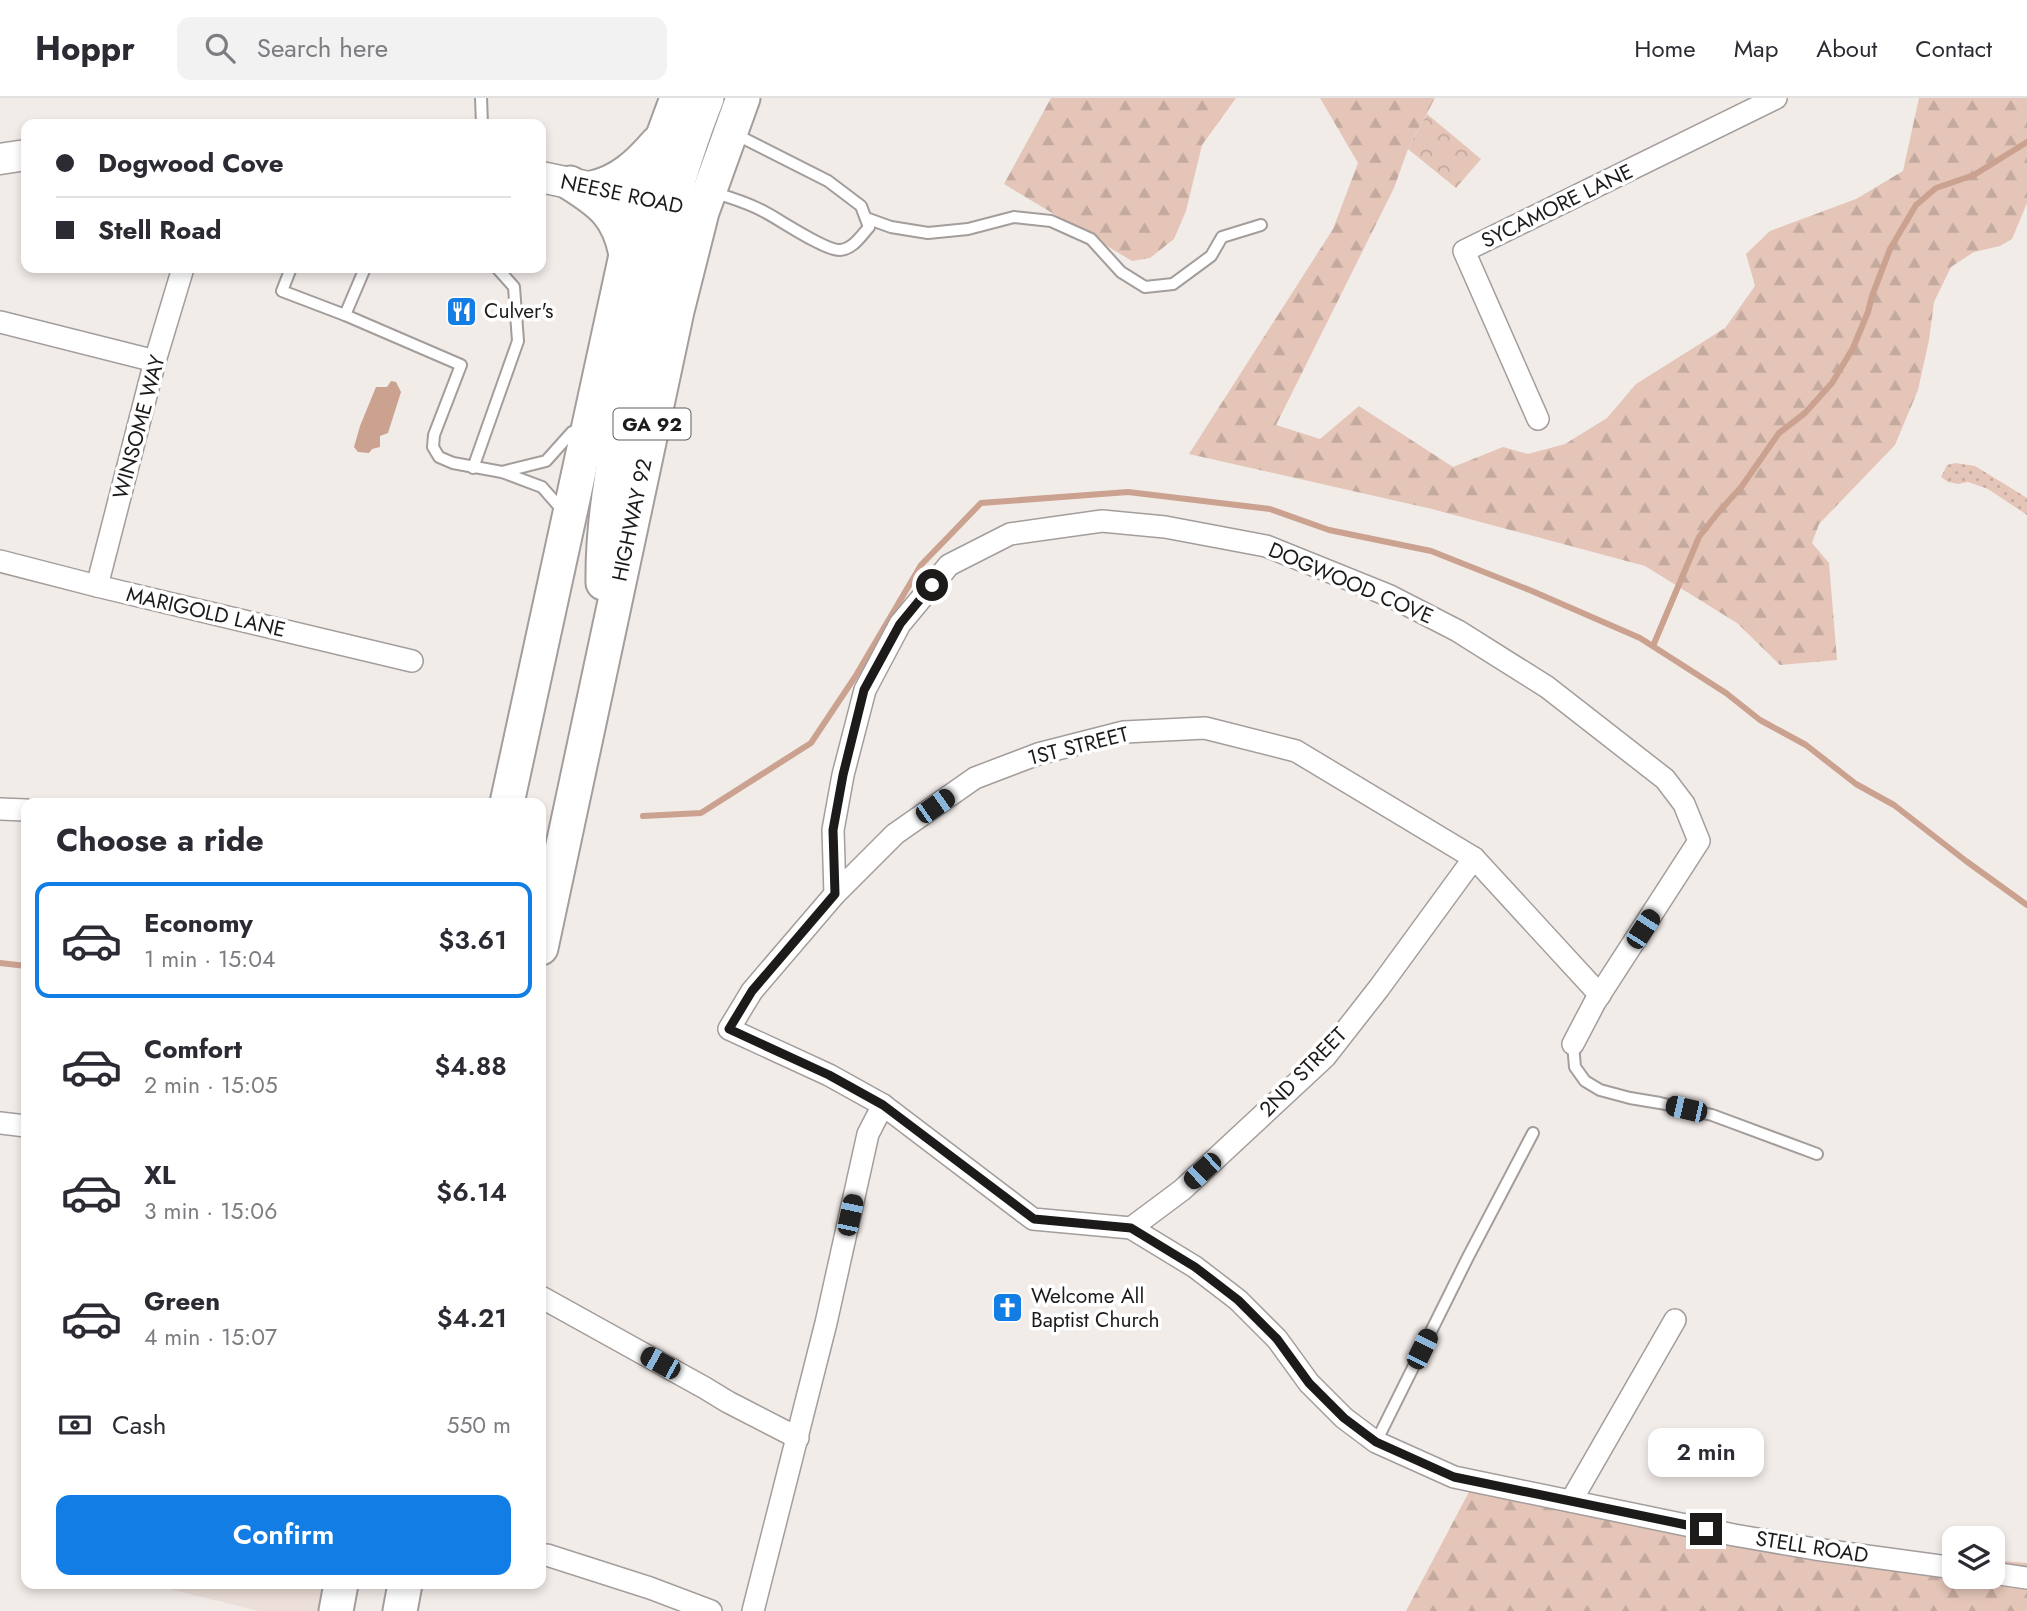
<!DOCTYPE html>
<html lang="en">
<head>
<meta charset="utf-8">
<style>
	:root { --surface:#fff; --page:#f2f2f3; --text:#2b2b33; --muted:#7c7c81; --line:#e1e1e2; --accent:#127de4 }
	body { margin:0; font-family:Jost,sans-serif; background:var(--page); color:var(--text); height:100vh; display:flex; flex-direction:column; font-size:26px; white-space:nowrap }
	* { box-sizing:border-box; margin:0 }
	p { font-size:23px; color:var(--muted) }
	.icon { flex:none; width:38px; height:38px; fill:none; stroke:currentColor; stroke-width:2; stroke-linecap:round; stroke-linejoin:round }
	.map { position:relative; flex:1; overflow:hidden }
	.panel { position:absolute; left:21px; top:700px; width:525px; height:791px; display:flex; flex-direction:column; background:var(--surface); border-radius:14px; box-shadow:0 4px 10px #0003 }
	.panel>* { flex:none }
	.banner { position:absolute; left:21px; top:21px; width:525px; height:154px; border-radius:14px; box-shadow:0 4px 10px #0003; display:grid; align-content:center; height:154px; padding:0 35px; background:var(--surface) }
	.tools { position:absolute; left:1942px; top:1428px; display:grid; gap:14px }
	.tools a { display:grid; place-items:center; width:63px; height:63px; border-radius:14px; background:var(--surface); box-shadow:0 4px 10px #0003; font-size:35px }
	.end { position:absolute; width:32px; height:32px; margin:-16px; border:9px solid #1d1a1a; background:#fff; box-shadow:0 0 0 4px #fff }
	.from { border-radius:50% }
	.bubble { position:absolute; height:49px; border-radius:14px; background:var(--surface); box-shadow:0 4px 10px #0003; font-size:23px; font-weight:600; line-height:49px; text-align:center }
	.car { position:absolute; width:21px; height:42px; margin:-21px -10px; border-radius:9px; box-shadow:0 0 5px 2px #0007; background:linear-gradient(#222 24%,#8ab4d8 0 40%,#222 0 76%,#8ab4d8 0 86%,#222 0) }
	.banner b { display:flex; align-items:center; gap:24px; height:66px; font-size:26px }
	.banner b+b { border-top:2px solid var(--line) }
	.banner i { width:18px; height:18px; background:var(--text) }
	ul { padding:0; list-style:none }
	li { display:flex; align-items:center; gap:21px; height:116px; margin:0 14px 10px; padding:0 21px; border:4px solid transparent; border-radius:14px }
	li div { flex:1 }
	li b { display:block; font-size:26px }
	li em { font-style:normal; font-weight:600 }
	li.current { border-color:var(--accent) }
	li>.icon { width:63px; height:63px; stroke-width:1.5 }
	h2 { padding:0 35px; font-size:32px; line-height:84px }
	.pay { display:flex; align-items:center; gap:18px; height:77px; padding:0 35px; font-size:26px }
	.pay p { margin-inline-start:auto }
	.primary-button { display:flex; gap:14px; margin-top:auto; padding:14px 35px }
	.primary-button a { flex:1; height:80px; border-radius:14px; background:var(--accent); color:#fff; font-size:28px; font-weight:600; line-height:80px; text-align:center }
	header { display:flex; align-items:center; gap:42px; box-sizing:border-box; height:98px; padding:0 35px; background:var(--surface); border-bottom:2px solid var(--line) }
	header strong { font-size:33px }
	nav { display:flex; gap:38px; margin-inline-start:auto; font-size:24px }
	.search { width:490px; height:63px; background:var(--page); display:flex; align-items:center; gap:18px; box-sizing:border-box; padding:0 24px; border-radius:14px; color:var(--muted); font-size:26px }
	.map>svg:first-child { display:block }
	.built { fill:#ecded8 }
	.grass { fill:url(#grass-dots) }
	.forest { fill:url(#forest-firs) }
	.park { fill:url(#park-crowns) }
	.water { fill:#cba190 }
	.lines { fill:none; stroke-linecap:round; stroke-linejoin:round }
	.stream { stroke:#cba190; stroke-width:6 }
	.lane-casing { stroke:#a39d9b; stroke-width:14 }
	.street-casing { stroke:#a39d9b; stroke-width:24 }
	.secondary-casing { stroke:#a39d9b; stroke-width:33 }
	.primary-casing { stroke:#a39d9b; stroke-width:37 }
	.lane { stroke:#fff; stroke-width:10 }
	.street { stroke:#fff; stroke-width:21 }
	.secondary { stroke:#fff; stroke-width:30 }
	.primary { stroke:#fff; stroke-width:33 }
	.route { stroke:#1d1a1a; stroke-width:9 }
	.labels { text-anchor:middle; stroke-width:7; stroke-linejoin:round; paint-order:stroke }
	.shield { fill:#fff; stroke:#615f5f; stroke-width:2 }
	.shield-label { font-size:19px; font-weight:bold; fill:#1d1a1a }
	.street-label { font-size:21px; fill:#1d1a1a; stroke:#fff }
	.poi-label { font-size:21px; fill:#1d1a1a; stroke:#fff; text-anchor:start }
</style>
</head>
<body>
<header>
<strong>Hoppr</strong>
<div class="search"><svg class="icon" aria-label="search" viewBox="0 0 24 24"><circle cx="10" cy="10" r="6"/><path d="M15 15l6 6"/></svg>Search here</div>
<nav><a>Home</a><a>Map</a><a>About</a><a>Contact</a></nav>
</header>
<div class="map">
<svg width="2027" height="1513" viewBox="0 0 2027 1513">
	<defs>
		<pattern id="grass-dots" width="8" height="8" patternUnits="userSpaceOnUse" patternTransform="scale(1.75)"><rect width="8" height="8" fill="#e4c5b8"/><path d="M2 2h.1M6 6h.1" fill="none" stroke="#c3a99e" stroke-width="1.8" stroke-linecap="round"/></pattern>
		<pattern id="forest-firs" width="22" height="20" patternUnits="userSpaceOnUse" patternTransform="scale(1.75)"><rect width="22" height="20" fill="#e4c5b8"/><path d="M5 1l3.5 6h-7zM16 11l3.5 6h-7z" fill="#c3a99e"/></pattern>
		<pattern id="park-crowns" width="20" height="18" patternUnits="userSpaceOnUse" patternTransform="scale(1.75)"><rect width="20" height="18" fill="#e4c5b8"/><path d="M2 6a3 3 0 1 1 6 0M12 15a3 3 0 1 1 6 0" fill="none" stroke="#c3a99e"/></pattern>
	</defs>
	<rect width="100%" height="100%" fill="#f2ece9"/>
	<!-- built -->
	<path class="built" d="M149 1486H331L326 1513H259Z"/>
	<!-- grass -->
	<path class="grass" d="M1955 365 1975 368 2024 398 2027 400V417L1988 391 1968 384 1958 386 1948 384 1941 379 1947 367Z"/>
	<!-- forest -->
	<g class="forest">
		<path d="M1051 0H1236L1202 47 1186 113 1174 141 1150 160 1132 163 1004 86Z"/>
		<path d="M1320 0H1435L1408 51 1394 90 1276 327 1320 341 1359 308 1453 369 1503 349 1528 356 1565 346 1607 320 1636 286 1725 230 1755 188 1746 156 1770 133 1856 101 1903 73 1919 0H2027V105L2012 141 2000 148 1974 154 1951 169 1934 204 1929 242 1918 292 1895 347 1819 426 1812 445 1829 465 1837 562 1780 567 1737 525 1645 468 1432 411 1189 356 1333 131 1358 65Z"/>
		<path d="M1479 1375 1955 1479H1993V1462L2027 1465V1513H1406Z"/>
	</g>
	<!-- park -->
	<path class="park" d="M1427 16 1481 61 1456 90 1408 51Z"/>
	<!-- water -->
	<path class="water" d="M391 283 396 284 401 294 388 335 380 338V349L372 351 369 355 358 354 354 349 360 328 376 289H387Z"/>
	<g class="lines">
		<!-- stream -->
		<g class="stream">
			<path d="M1653 548 1699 439 1717 416 1742 388 1779 335 1805 315 1832 285 1853 250 1868 214 1872 198 1890 151 1916 107 1936 90 1974 77 2027 44"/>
			<path d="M643 718 701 715 811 645 855 579 921 467 981 405 1128 394 1270 411 1329 432 1431 453 1532 493 1640 540 1726 595 1760 622 1806 647 1856 686 1894 707 1966 763 2027 807"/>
			<path d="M0 865 26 868"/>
		</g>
		<defs>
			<g id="lane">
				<path d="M481 0 482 26"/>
				<path d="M712 94C729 99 746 104 763 113 779 121 825 153 840 152 853 151 861 138 869 129L861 108 828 83 735 36"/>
				<path d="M866 120 891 129 928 135 968 131 1014 119 1051 123 1091 141 1121 174 1145 189 1173 186 1211 158 1222 139 1261 127"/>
				<path d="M291 170 282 193 345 217 461 267 434 337 433 349 439 359 453 365 502 374 542 389 564 414"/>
				<path d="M345 217 365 170"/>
				<path d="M473 370 518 243 514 189 497 170"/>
				<path d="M502 374 546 363 572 334 582 331"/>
				<path d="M1573 946 1575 969 1585 983 1600 992 1630 1000 1660 1005 1712 1017 1817 1056"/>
				<path d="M1376 1344 1468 1159 1533 1035"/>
			</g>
			<g id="street">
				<path d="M0 224 155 263"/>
				<path d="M1538 321 1464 153 1776 0"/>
				<path d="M0 463 97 488 412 563"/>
				<path d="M97 488 155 263 183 170"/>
				<path d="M0 711 26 712"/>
				<path d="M835 796 833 732 843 677 865 592 900 526 949 467 1010 436 1102 423 1165 429 1266 448 1390 498 1458 533 1547 589 1665 681 1684 706 1699 743 1595 904 1573 946"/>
				<path d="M1600 897 1474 760 1296 653 1205 630 1124 634 1038 656 975 680 895 736 835 796 752 893 729 931 829 977 883 1007 1033 1121 1131 1130 1195 1169 1238 1202 1277 1241 1309 1285 1344 1320 1376 1344 1454 1379 1734 1437 1815 1451 1955 1470"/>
				<path d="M0 1025 26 1028"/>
				<path d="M1131 1130 1182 1092 1325 959 1379 890 1474 760"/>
				<path d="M541 1199 705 1290 728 1304 798 1340"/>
				<path d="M1571 1403 1675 1222"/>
				<path d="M547 1457 650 1490 711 1513"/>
				<path d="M1993 1475 2027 1480"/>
				<path d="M753 1513 826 1225 868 1036 883 1007"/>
			</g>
			<g id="secondary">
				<path d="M0 61 26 57"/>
				<path d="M541 79 664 105"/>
			</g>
			<g id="primary">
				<path d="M570 85C602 105 619 118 626 157"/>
				<path d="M592 90C620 84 639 66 657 45"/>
				<path d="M603 485C602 410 619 336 635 263 654 174 673 85 707 0"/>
				<path d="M507 705 626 157 656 57 677 0"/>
				<path d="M541 850 677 213 702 114 743 0"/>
				<path d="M336 1513 341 1486"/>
				<path d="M400 1513 405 1486"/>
			</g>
		</defs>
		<!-- lane casing -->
		<use href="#lane" class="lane-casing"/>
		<!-- street casing -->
		<use href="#street" class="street-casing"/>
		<!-- secondary casing -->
		<use href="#secondary" class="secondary-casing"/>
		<!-- primary casing -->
		<use href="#primary" class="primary-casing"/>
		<!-- lane -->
		<use href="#lane" class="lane"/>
		<!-- street -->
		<use href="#street" class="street"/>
		<!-- secondary -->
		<use href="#secondary" class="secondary"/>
		<!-- primary -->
		<use href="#primary" class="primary"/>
	</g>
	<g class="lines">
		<!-- route -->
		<path class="route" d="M932 487 900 526 864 592 843 677 833 732 835 796 752 893 729 931 829 977 883 1007 1034 1121 1131 1130 1195 1169 1238 1202 1277 1241 1309 1285 1344 1320 1376 1344 1454 1379 1706 1431"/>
	</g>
	<!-- icons -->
	<defs>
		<symbol id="restaurant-square" viewBox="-11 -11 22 22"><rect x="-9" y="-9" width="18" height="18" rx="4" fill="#127de4" stroke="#fff"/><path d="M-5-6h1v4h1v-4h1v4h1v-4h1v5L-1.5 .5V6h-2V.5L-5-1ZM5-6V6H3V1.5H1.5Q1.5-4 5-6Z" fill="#fff"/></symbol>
		<symbol id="church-square" viewBox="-11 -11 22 22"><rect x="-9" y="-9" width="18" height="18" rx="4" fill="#127de4" stroke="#fff"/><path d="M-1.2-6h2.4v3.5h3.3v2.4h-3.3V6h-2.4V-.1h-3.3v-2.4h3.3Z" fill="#fff"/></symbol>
	</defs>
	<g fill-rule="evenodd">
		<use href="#restaurant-square" x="444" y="196" width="35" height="35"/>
		<use href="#church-square" x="990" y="1192" width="35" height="35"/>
	</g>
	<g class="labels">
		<!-- shield labels -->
		<rect class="shield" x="613.5" y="310.5" width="77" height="31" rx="5"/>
		<g class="shield-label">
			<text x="652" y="333">GA 92</text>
		</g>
		<!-- street labels -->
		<g class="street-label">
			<text transform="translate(622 96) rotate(12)" y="7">NEESE ROAD</text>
			<text transform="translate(1557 108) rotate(-26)" y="7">SYCAMORE LANE</text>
			<text transform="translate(139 329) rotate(-75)" y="7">WINSOME WAY</text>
			<text transform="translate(632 422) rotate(-78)" y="7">HIGHWAY 92</text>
			<text transform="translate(1351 485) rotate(23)" y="7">DOGWOOD COVE</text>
			<text transform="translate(206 514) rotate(13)" y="7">MARIGOLD LANE</text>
			<text transform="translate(1078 648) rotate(-14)" y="7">1ST STREET</text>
			<text transform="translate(1303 974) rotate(-46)" y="7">2ND STREET</text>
			<text transform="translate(1812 1449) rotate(9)" y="7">STELL ROAD</text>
		</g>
		<!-- poi labels -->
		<g class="poi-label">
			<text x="484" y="220">Culver's</text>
			<text x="1031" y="1205">Welcome All<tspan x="1031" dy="24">Baptist Church</tspan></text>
		</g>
	</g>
</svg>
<div class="tools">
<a><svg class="icon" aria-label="layers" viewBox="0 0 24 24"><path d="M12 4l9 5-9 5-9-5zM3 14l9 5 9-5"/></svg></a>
</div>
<i class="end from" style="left:932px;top:487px"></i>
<i class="end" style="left:1706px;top:1431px"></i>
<div class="bubble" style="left:1648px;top:1330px;width:116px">2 min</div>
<i class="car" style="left:935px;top:708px;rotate:55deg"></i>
<i class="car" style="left:1643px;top:831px;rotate:33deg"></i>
<i class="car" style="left:1686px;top:1011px;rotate:283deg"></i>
<i class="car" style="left:1202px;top:1073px;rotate:227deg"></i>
<i class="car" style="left:850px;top:1117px;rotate:12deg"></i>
<i class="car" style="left:1422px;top:1251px;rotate:26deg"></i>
<i class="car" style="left:660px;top:1265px;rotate:299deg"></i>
<div class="banner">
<b><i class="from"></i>Dogwood Cove</b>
<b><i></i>Stell Road</b>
</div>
<section class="panel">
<h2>Choose a ride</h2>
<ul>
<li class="current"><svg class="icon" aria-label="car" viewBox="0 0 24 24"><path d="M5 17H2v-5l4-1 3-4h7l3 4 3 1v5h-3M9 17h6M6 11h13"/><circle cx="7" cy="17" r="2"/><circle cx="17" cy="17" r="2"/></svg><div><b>Economy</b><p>1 min · 15:04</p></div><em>$3.61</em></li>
<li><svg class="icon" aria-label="car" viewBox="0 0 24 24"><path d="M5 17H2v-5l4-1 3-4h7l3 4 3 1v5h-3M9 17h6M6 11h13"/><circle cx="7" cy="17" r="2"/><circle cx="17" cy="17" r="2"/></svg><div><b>Comfort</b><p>2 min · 15:05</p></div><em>$4.88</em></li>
<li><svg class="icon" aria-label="car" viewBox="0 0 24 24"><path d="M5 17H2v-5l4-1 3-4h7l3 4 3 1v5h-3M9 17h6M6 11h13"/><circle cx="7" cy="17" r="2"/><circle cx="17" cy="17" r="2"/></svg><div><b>XL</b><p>3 min · 15:06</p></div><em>$6.14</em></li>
<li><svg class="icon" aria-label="car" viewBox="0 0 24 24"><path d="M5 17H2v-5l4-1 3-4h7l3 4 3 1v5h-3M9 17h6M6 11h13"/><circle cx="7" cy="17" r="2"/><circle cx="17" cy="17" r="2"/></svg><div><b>Green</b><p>4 min · 15:07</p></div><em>$4.21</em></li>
</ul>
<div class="pay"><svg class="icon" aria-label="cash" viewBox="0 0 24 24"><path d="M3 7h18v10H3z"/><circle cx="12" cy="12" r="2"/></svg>Cash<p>550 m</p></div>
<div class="primary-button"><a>Confirm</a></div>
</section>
</div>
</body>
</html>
